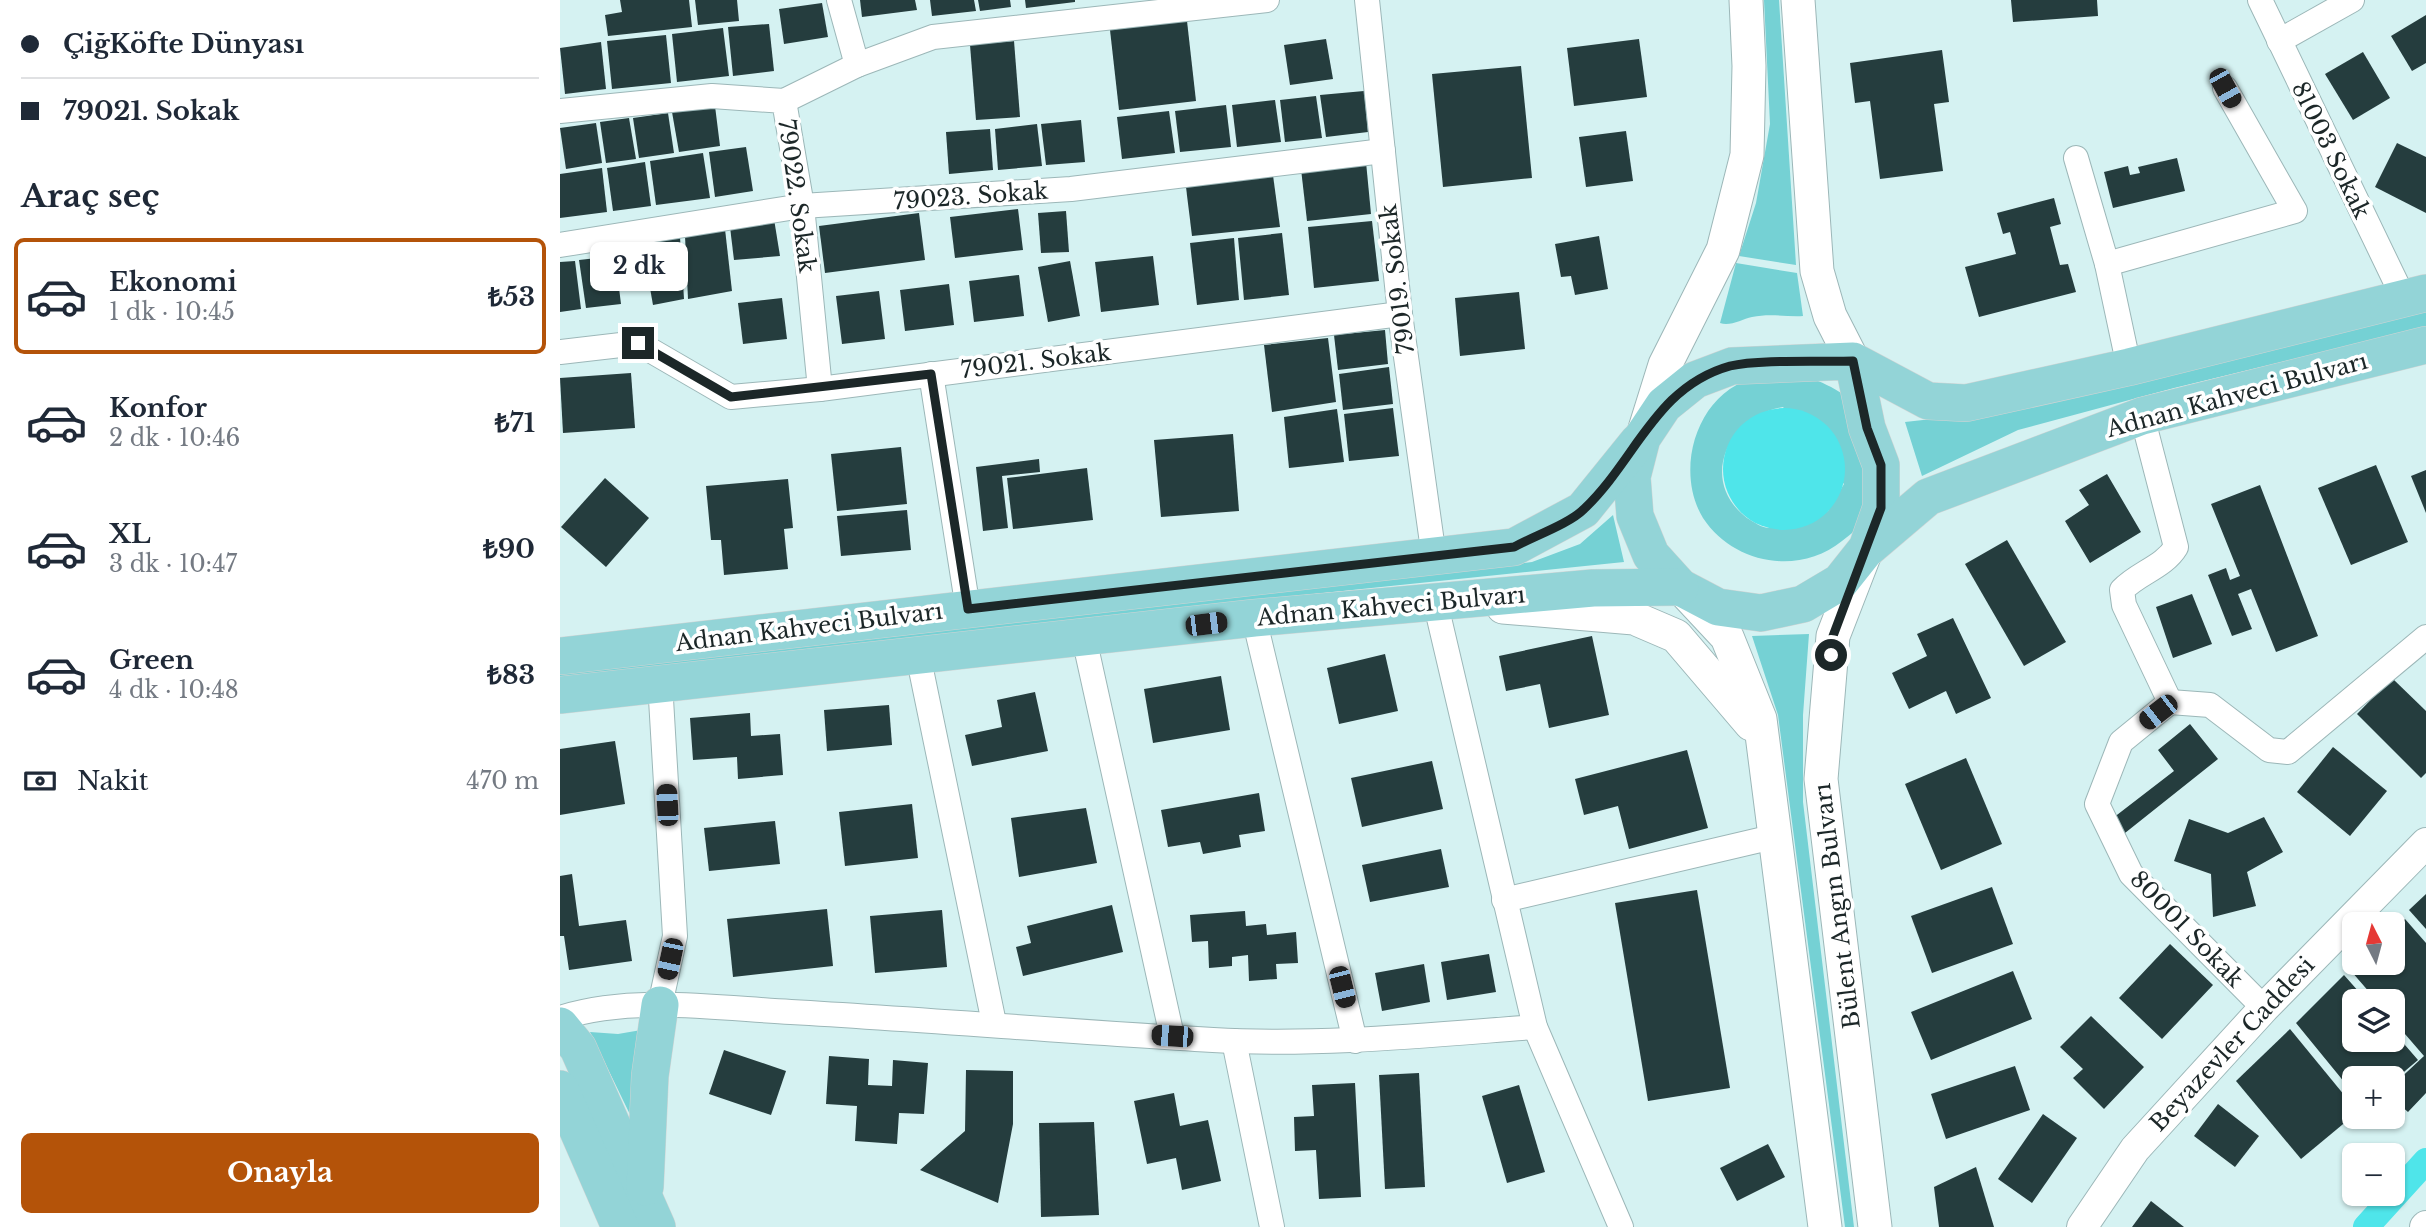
<!DOCTYPE html>
<html lang="tr">
<head>
<meta charset="utf-8">
<style>
	:root { --surface:#fff; --page:#f6f6f7; --text:#1f2937; --muted:#747a83; --line:#e0e1e3; --accent:#b45309 }
	body { margin:0; font-family:"Libre Baskerville",serif; background:var(--page); color:var(--text); height:100vh; display:flex; flex-direction:column; font-size:26px; white-space:nowrap }
	* { box-sizing:border-box; margin:0 }
	p { font-size:23px; color:var(--muted) }
	.icon { flex:none; width:38px; height:38px; fill:none; stroke:currentColor; stroke-width:2; stroke-linecap:round; stroke-linejoin:round }
	.map { position:relative; flex:1; overflow:hidden }
	.drawer { display:flex; flex-direction:column; background:var(--surface); width:560px }
	.drawer>* { flex:none }
	.top-card { display:grid; align-content:center; height:154px; padding:0 21px; background:var(--surface) }
	.needle { width:46px; rotate:354deg }
	.controls { position:absolute; left:1782px; top:912px; display:grid; gap:14px }
	.controls a { display:grid; place-items:center; width:63px; height:63px; border-radius:10px; background:var(--surface); box-shadow:0 2px 5px #0004; font-size:35px }
	.end { position:absolute; width:32px; height:32px; margin:-16px; border:9px solid #1c2728; background:#fff; box-shadow:0 0 0 4px #fff }
	.from { border-radius:50% }
	.bubble { position:absolute; height:49px; border-radius:10px; background:var(--surface); box-shadow:0 2px 5px #0004; font-size:23px; font-weight:800; line-height:49px; text-align:center }
	.car { position:absolute; width:21px; height:42px; margin:-21px -10px; border-radius:9px; box-shadow:0 0 5px 2px #0007; background:linear-gradient(#222 24%,#8ab4d8 0 40%,#222 0 76%,#8ab4d8 0 86%,#222 0) }
	.top-card b { display:flex; align-items:center; gap:24px; height:66px; font-size:26px }
	.top-card b+b { border-top:2px solid var(--line) }
	.top-card i { width:18px; height:18px; background:var(--text) }
	ul { padding:0; list-style:none }
	li { display:flex; align-items:center; gap:21px; height:116px; margin:0 14px 10px; padding:0 7px; border:4px solid transparent; border-radius:10px }
	li div { flex:1 }
	li b { display:block; font-size:26px }
	li em { font-style:normal; font-weight:800 }
	li.current { border-color:var(--accent) }
	li>.icon { width:63px; height:63px; stroke-width:1.5 }
	h2 { padding:0 21px; font-size:32px; line-height:84px }
	.pay { display:flex; align-items:center; gap:18px; height:77px; padding:0 21px; font-size:26px }
	.pay p { margin-inline-start:auto }
	.action { display:flex; gap:14px; margin-top:auto; padding:14px 21px }
	.action a { flex:1; height:80px; border-radius:10px; background:var(--accent); color:#fff; font-size:28px; font-weight:800; line-height:80px; text-align:center }
	main { display:flex; flex:1; min-height:0 }
	.map>svg:first-child { display:block }
	.green { fill:#75d1d4; fill-rule:evenodd }
	.water { fill:#4fe5ea }
	.lines { fill:none; stroke-linecap:round; stroke-linejoin:round }
	.canal { stroke:#4fe5ea; stroke-width:26 }
	.building { fill:#253d3e }
	.minor-casing { stroke:#9cb7b8; stroke-width:26 }
	.tertiary-casing { stroke:#9cb7b8; stroke-width:32 }
	.secondary-casing { stroke:#9cb7b8; stroke-width:35 }
	.primary-casing { stroke:#d2d4d4; stroke-width:38 }
	.minor { stroke:#fff; stroke-width:24 }
	.tertiary { stroke:#fff; stroke-width:30 }
	.secondary { stroke:#fff; stroke-width:33 }
	.primary { stroke:#93d4d7; stroke-width:37 }
	.route { stroke:#1c2728; stroke-width:9 }
	.labels { text-anchor:middle; stroke-width:7; stroke-linejoin:round; paint-order:stroke }
	.street-label { font-size:23px; fill:#1c2728; stroke:#fff }
</style>
</head>
<body>
<main>
<section class="drawer">
<div class="top-card">
<b><i class="from"></i>ÇiğKöfte Dünyası</b>
<b><i></i>79021. Sokak</b>
</div>
<h2>Araç seç</h2>
<ul>
<li class="current"><svg class="icon" aria-label="car" viewBox="0 0 24 24"><path d="M5 17H2v-5l4-1 3-4h7l3 4 3 1v5h-3M9 17h6M6 11h13"/><circle cx="7" cy="17" r="2"/><circle cx="17" cy="17" r="2"/></svg><div><b>Ekonomi</b><p>1 dk · 10:45</p></div><em>₺53</em></li>
<li><svg class="icon" aria-label="car" viewBox="0 0 24 24"><path d="M5 17H2v-5l4-1 3-4h7l3 4 3 1v5h-3M9 17h6M6 11h13"/><circle cx="7" cy="17" r="2"/><circle cx="17" cy="17" r="2"/></svg><div><b>Konfor</b><p>2 dk · 10:46</p></div><em>₺71</em></li>
<li><svg class="icon" aria-label="car" viewBox="0 0 24 24"><path d="M5 17H2v-5l4-1 3-4h7l3 4 3 1v5h-3M9 17h6M6 11h13"/><circle cx="7" cy="17" r="2"/><circle cx="17" cy="17" r="2"/></svg><div><b>XL</b><p>3 dk · 10:47</p></div><em>₺90</em></li>
<li><svg class="icon" aria-label="car" viewBox="0 0 24 24"><path d="M5 17H2v-5l4-1 3-4h7l3 4 3 1v5h-3M9 17h6M6 11h13"/><circle cx="7" cy="17" r="2"/><circle cx="17" cy="17" r="2"/></svg><div><b>Green</b><p>4 dk · 10:48</p></div><em>₺83</em></li>
</ul>
<div class="pay"><svg class="icon" aria-label="cash" viewBox="0 0 24 24"><path d="M3 7h18v10H3z"/><circle cx="12" cy="12" r="2"/></svg>Nakit<p>470 m</p></div>
<div class="action"><a>Onayla</a></div>
</section>
<div class="map">
<svg width="1866" height="1227" viewBox="0 0 1866 1227">
	<rect width="100%" height="100%" fill="#d5f2f2"/>
	<!-- green -->
	<g class="green">
		<path d="M1204 0H1219L1236 265 1179 256 1196 203 1210 124Z"/>
		<path d="M1176 263 1237 273 1243 316C1226 317 1210 313 1192 317 1182 319 1170 327 1160 323Z"/>
		<path d="M1866 312V327L1614 388 1458 430 1362 476 1345 422 1453 410Z"/>
		<path d="M1246 376C1266 384 1296 396 1305 419 1310 433 1306 457 1306 472 1306 483 1311 503 1307 514 1303 525 1290 535 1282 541 1239 576 1173 564 1143 518 1113 469 1138 388 1199 377 1214 375 1231 376 1246 376ZM1223 407 1284 484 1268 511C1251 517 1230 526 1211 528 1203 529 1194 522 1187 518 1137 480 1169 416 1223 407Z"/>
		<path d="M1053 515 1064 562 695 600 0 681V672L972 562 1020 544Z"/>
		<path d="M1249 634 1243 715V802L1294 1227H1285L1218 715 1192 636Z"/>
		<path d="M87 1029 78 1131 30 1032 58 1034Z"/>
	</g>
	<!-- water -->
	<circle class="water" cx="1224" cy="469" r="61"/>
	<g class="lines">
		<!-- canal -->
		<path class="canal" d="M1806 1227 1866 1161"/>
	</g>
	<!-- building -->
	<g class="building">
		<path d="M60 0H129L132 27 48 36 45 15 62 12Z"/>
		<path d="M135 0H177L179 21 138 25Z"/>
		<path d="M300 0H355L357 10 302 17Z"/>
		<path d="M370 0H414L416 11 372 16Z"/>
		<path d="M418 0H450L451 7 420 11Z"/>
		<path d="M465 0H515V2L466 8Z"/>
		<path d="M1451 0H1537L1538 16 1453 22Z"/>
		<path d="M262 3 268 37 224 44 219 9Z"/>
		<path d="M1866 15V63L1852 71 1831 36Z"/>
		<path d="M627 21 636 101 559 110 550 30Z"/>
		<path d="M209 24 214 71 173 76 168 27Z"/>
		<path d="M163 28 169 76 117 82 112 34Z"/>
		<path d="M106 35 111 83 52 89 47 41Z"/>
		<path d="M766 39 773 79 730 85 724 45Z"/>
		<path d="M1079 39 1087 97 1014 106 1007 48Z"/>
		<path d="M454 41 460 117 416 120 410 45Z"/>
		<path d="M41 42 46 89 5 94 0 48Z"/>
		<path d="M1382 50 1389 102 1374 104 1383 171 1320 179 1310 101 1295 103 1290 63Z"/>
		<path d="M1803 52 1830 98 1793 120 1765 74Z"/>
		<path d="M961 66 972 178 883 187 872 74Z"/>
		<path d="M804 91 808 132 766 137 760 95Z"/>
		<path d="M756 96 762 138 725 142 720 100Z"/>
		<path d="M715 100 721 142 677 147 672 105Z"/>
		<path d="M666 105 671 147 620 152 615 111Z"/>
		<path d="M155 106 160 146 119 152 112 112Z"/>
		<path d="M609 111 615 153 562 159 557 117Z"/>
		<path d="M108 113 114 153 79 158 73 118Z"/>
		<path d="M69 118 76 159 46 163 40 122Z"/>
		<path d="M521 120 525 162 486 165 481 124Z"/>
		<path d="M36 123 42 163 6 169 0 128Z"/>
		<path d="M477 124 482 166 438 170 435 129Z"/>
		<path d="M430 129 433 170 389 174 386 132Z"/>
		<path d="M1066 131 1073 181 1026 187 1019 137Z"/>
		<path d="M1837 143 1866 157V213L1815 187Z"/>
		<path d="M186 147 193 191 155 197 149 152Z"/>
		<path d="M143 153 150 198 96 205 90 161Z"/>
		<path d="M1617 158 1625 191 1553 208 1544 172 1568 166 1570 175 1580 173 1578 167Z"/>
		<path d="M85 162 91 206 53 211 47 168Z"/>
		<path d="M806 162 811 214 747 221 741 169Z"/>
		<path d="M42 168 47 212 0 218V174Z"/>
		<path d="M712 168 720 227 632 236 625 179Z"/>
		<path d="M1494 198 1501 224 1490 227 1500 265 1508 264 1516 292 1419 317 1405 267 1456 254 1450 232 1443 234 1437 213Z"/>
		<path d="M458 209 463 250 395 258 390 217Z"/>
		<path d="M506 211 509 252 481 253 478 213Z"/>
		<path d="M359 213 365 260 265 273 259 226Z"/>
		<path d="M214 219 220 256 174 260 170 227Z"/>
		<path d="M812 221 819 281 754 288 748 227Z"/>
		<path d="M165 229 172 291 128 299 125 236Z"/>
		<path d="M722 233 729 295 684 300 678 238Z"/>
		<path d="M1039 236 1048 289 1015 295 1011 276 1001 277 995 244Z"/>
		<path d="M120 237 124 299 93 305 82 243Z"/>
		<path d="M674 238 679 300 637 305 630 243Z"/>
		<path d="M55 256 61 304 26 308 19 260Z"/>
		<path d="M593 256 599 305 541 312 535 262Z"/>
		<path d="M15 261 21 309 0 312V262Z"/>
		<path d="M510 261 520 316 488 322 478 267Z"/>
		<path d="M459 275 464 316 414 322 409 281Z"/>
		<path d="M389 284 394 325 345 331 340 290Z"/>
		<path d="M319 291 325 339 282 344 276 296Z"/>
		<path d="M959 292 965 349 900 356 895 298Z"/>
		<path d="M222 298 227 339 183 344 178 303Z"/>
		<path d="M825 330 828 364 778 370 774 335Z"/>
		<path d="M768 338 776 402 712 412 704 345Z"/>
		<path d="M829 367 833 404 783 410 779 374Z"/>
		<path d="M71 373 75 428 3 433 0 378Z"/>
		<path d="M833 408 839 456 789 461 784 414Z"/>
		<path d="M777 409 784 462 729 468 724 417Z"/>
		<path d="M673 434 679 511 601 517 594 440Z"/>
		<path d="M341 447 347 504 277 511 271 454Z"/>
		<path d="M479 459 480 472 442 476 448 528 423 531 416 467Z"/>
		<path d="M1816 465 1848 542 1791 565 1758 488Z"/>
		<path d="M527 468 533 520 453 529 447 478Z"/>
		<path d="M1866 470V513L1851 476Z"/>
		<path d="M1547 474 1581 532 1530 563 1505 521 1529 505 1519 490Z"/>
		<path d="M45 478 89 518 46 567 1 527Z"/>
		<path d="M228 479 233 528 224 529 228 569 164 575 161 540H151L146 486Z"/>
		<path d="M1700 485 1758 636 1716 652 1691 589 1678 594 1692 629 1672 636 1648 575 1666 568 1670 580 1680 576 1651 504Z"/>
		<path d="M347 510 351 550 281 556 277 516Z"/>
		<path d="M1447 540 1506 642 1464 666 1405 564Z"/>
		<path d="M1632 594 1652 644 1613 658 1596 607Z"/>
		<path d="M1393 618 1431 698 1396 714 1386 691 1349 709 1332 673 1367 656 1357 634Z"/>
		<path d="M1032 636 1049 715 989 728 980 684 946 691 939 656Z"/>
		<path d="M825 654 838 711 779 724 767 668Z"/>
		<path d="M661 676 670 730 593 743 584 689Z"/>
		<path d="M1832 678 1866 711V773L1861 778 1797 714Z"/>
		<path d="M475 692 488 751 412 766 405 735 442 727 437 700Z"/>
		<path d="M329 705 332 745 267 751 264 710Z"/>
		<path d="M190 713 191 736 220 734 223 775 178 779 177 757 133 760 130 718Z"/>
		<path d="M1630 724 1658 759 1565 833 1553 818 1614 771 1598 750Z"/>
		<path d="M55 741 65 804 0 815V749Z"/>
		<path d="M1773 747 1827 791 1790 836 1737 792Z"/>
		<path d="M1127 750 1148 828 1069 849 1058 806 1024 815 1015 779Z"/>
		<path d="M1406 758 1442 844 1381 870 1345 784Z"/>
		<path d="M872 761 883 809 802 827 791 778Z"/>
		<path d="M699 793 705 831 679 835 681 847 643 854 640 842 608 847 601 810Z"/>
		<path d="M352 804 358 858 285 866 279 812Z"/>
		<path d="M526 808 537 863 459 877 451 818Z"/>
		<path d="M1704 817 1723 852 1687 872 1696 906 1653 917 1651 874 1614 861 1629 819 1668 833Z"/>
		<path d="M215 821 220 864 149 871 144 828Z"/>
		<path d="M881 849 889 887 810 902 802 865Z"/>
		<path d="M12 874 19 926 66 920 72 961 9 970 4 936H0V876Z"/>
		<path d="M1432 887 1453 944 1372 973 1351 916Z"/>
		<path d="M1137 890 1170 1088 1088 1101 1055 903Z"/>
		<path d="M1866 894V929L1849 910Z"/>
		<path d="M552 905 563 952 463 976 456 947 471 943 467 926Z"/>
		<path d="M267 909 273 966 173 977 167 919Z"/>
		<path d="M382 910 387 967 315 973 310 916Z"/>
		<path d="M685 911 686 926 706 924 707 935 736 932 738 963 716 964 717 979 689 981 688 955 672 957V966L649 968 648 941 632 942 630 915Z"/>
		<path d="M1845 919 1866 943V1093L1848 1112 1832 1098V1086L1864 1056 1832 1019V1001H1817L1791 971 1800 962H1832V931Z"/>
		<path d="M1610 944 1653 985 1602 1039 1559 998Z"/>
		<path d="M929 954 936 992 887 1000 881 962Z"/>
		<path d="M864 964 870 1002 822 1011 815 973Z"/>
		<path d="M1453 971 1472 1019 1371 1060 1351 1012Z"/>
		<path d="M1784 975 1807 1001H1794V1040H1832V1030L1858 1060 1832 1082V1078H1794V1094L1736 1023Z"/>
		<path d="M1531 1016 1584 1067 1544 1109 1513 1078 1523 1069 1500 1047Z"/>
		<path d="M1730 1029 1794 1107V1115L1741 1159 1676 1081Z"/>
		<path d="M164 1050 226 1071 211 1115 149 1094Z"/>
		<path d="M269 1056 309 1059 308 1085 332 1086 333 1060 368 1063 364 1114 339 1113 337 1144 295 1141 297 1106 266 1104Z"/>
		<path d="M1455 1066 1470 1110 1386 1139 1371 1094Z"/>
		<path d="M406 1070 453 1071V1124L438 1203 360 1170 405 1131Z"/>
		<path d="M859 1073 865 1187 825 1189 819 1075Z"/>
		<path d="M795 1083 801 1197 759 1199 756 1150 735 1151 734 1117 754 1116 752 1085Z"/>
		<path d="M959 1085 985 1172 947 1183 922 1096Z"/>
		<path d="M614 1093 620 1126 648 1120 661 1181 622 1190 616 1158 587 1164 574 1101Z"/>
		<path d="M1658 1104 1699 1136 1675 1167 1634 1136Z"/>
		<path d="M1483 1114 1517 1138 1472 1203 1438 1179Z"/>
		<path d="M534 1122 539 1215 481 1217 479 1123Z"/>
		<path d="M1208 1144 1225 1177 1177 1201 1160 1168Z"/>
		<path d="M1416 1167 1434 1227H1379L1374 1187Z"/>
		<path d="M1591 1201 1624 1227H1572Z"/>
	</g>
	<g class="lines">
		<defs>
			<g id="minor">
				<path d="M279 0 297 65"/>
				<path d="M807 0 840 314 874 557"/>
				<path d="M1700 0 1844 299"/>
				<path d="M1719 41 1792 0"/>
				<path d="M224 101 297 65 373 37 707 0"/>
				<path d="M0 111 152 96 224 101 242 206 260 389"/>
				<path d="M1516 158 1547 264 1569 367"/>
				<path d="M0 245 242 206 511 189 823 151"/>
				<path d="M1547 264 1735 211 1665 88"/>
				<path d="M0 352 78 343 171 397 260 389 840 314"/>
				<path d="M371 374 408 609"/>
				<path d="M1582 416 1616 547C1604 567 1578 573 1562 590L1564 605 1610 702 1561 742 1537 804 1571 874 1704 1008"/>
				<path d="M875 601 975 1027 1061 1227"/>
				<path d="M694 618 795 1041"/>
				<path d="M524 638 612 1036"/>
				<path d="M358 655 434 1023"/>
				<path d="M100 682 115 936 100 1005"/>
				<path d="M1610 702 1650 705 1709 750 1728 752 1866 637"/>
				<path d="M944 900 1217 836"/>
				<path d="M0 1018C73 995 156 1008 231 1012 372 1020 512 1032 653 1040 760 1046 868 1035 975 1027"/>
				<path d="M674 1041 712 1227"/>
			</g>
			<g id="tertiary">
				<path d="M1522 1227 1575 1149 1704 1008 1866 843"/>
				<path d="M1865 1227 1866 1226"/>
			</g>
			<g id="secondary">
				<path d="M1238 0 1257 271 1270 316 1293 361"/>
				<path d="M1085 429 1105 365 1163 250 1187 155 1189 66 1186 0"/>
				<path d="M1304 556 1273 636 1261 779 1315 1227"/>
				<path d="M1125 592 1167 637 1200 719 1265 1227"/>
				<path d="M943 607 1074 618 1116 636 1191 724"/>
			</g>
			<g id="primary">
				<path d="M1293 361 1307 428 1321 465V508L1307 548 1280 582 1243 604 1201 613 1158 607 1120 587 1091 555 1075 516 1072 477 1082 438 1104 405 1135 380 1172 366 1293 361 1368 401 1406 403 1569 367 1866 293"/>
				<path d="M1308 548 1368 497 1582 416 1866 345"/>
				<path d="M0 656 954 547 1023 510 1078 442"/>
				<path d="M0 695 694 618 1033 588 1120 587"/>
				<path d="M0 1026 18 1048 97 1227"/>
				<path d="M0 1089 60 1227"/>
				<path d="M85 1187 90 1076 100 1005"/>
			</g>
		</defs>
		<!-- minor casing -->
		<use href="#minor" class="minor-casing"/>
		<!-- tertiary casing -->
		<use href="#tertiary" class="tertiary-casing"/>
		<!-- secondary casing -->
		<use href="#secondary" class="secondary-casing"/>
		<!-- primary casing -->
		<use href="#primary" class="primary-casing"/>
		<!-- minor -->
		<use href="#minor" class="minor"/>
		<!-- tertiary -->
		<use href="#tertiary" class="tertiary"/>
		<!-- secondary -->
		<use href="#secondary" class="secondary"/>
		<!-- primary -->
		<use href="#primary" class="primary"/>
	</g>
	<g class="lines">
		<!-- route -->
		<path class="route" d="M78 343 171 397 371 374 408 609 954 547C974 536 1009 524 1024 509 1076 460 1095 387 1170 366 1199 359 1261 362 1293 361L1307 428 1321 465V508L1273 636 1271 655"/>
	</g>
	<g class="labels">
		<!-- street labels -->
		<g class="street-label">
			<text transform="translate(1771 150) rotate(64)" y="8">81003 Sokak</text>
			<text transform="translate(237 196) rotate(82)" y="8">79022. Sokak</text>
			<text transform="translate(411 196) rotate(-4)" y="8">79023. Sokak</text>
			<text transform="translate(837 279) rotate(-97)" y="8">79019. Sokak</text>
			<text transform="translate(476 361) rotate(-7)" y="8">79021. Sokak</text>
			<text transform="translate(1677 395) rotate(-15)" y="8">Adnan Kahveci Bulvarı</text>
			<text transform="translate(831 606) rotate(-5)" y="8">Adnan Kahveci Bulvarı</text>
			<text transform="translate(249 627) rotate(-7)" y="8">Adnan Kahveci Bulvarı</text>
			<text transform="translate(1277 906) rotate(-97)" y="8">Bülent Angın Bulvarı</text>
			<text transform="translate(1627 929) rotate(46)" y="8">80001 Sokak</text>
			<text transform="translate(1672 1044) rotate(-47)" y="8">Beyazevler Caddesi</text>
		</g>
	</g>
</svg>
<div class="controls">
<a><svg class="needle" viewBox="-14 -14 28 28"><path d="M0-13l5 13h-10z" fill="#e53935"/><path d="M0 13l5-13h-10z" fill="#747a83"/></svg></a>
<a><svg class="icon" aria-label="layers" viewBox="0 0 24 24"><path d="M12 4l9 5-9 5-9-5zM3 14l9 5 9-5"/></svg></a>
<a>+</a>
<a>−</a>
</div>
<i class="end from" style="left:1271px;top:655px"></i>
<i class="end" style="left:78px;top:343px"></i>
<div class="bubble" style="left:30px;top:242px;width:98px">2 dk</div>
<i class="car" style="left:1665px;top:88px;rotate:151deg"></i>
<i class="car" style="left:646px;top:624px;rotate:83deg"></i>
<i class="car" style="left:1598px;top:712px;rotate:232deg"></i>
<i class="car" style="left:107px;top:805px;rotate:357deg"></i>
<i class="car" style="left:110px;top:959px;rotate:192deg"></i>
<i class="car" style="left:782px;top:987px;rotate:166deg"></i>
<i class="car" style="left:612px;top:1036px;rotate:274deg"></i>
</div>
</main>
</body>
</html>
